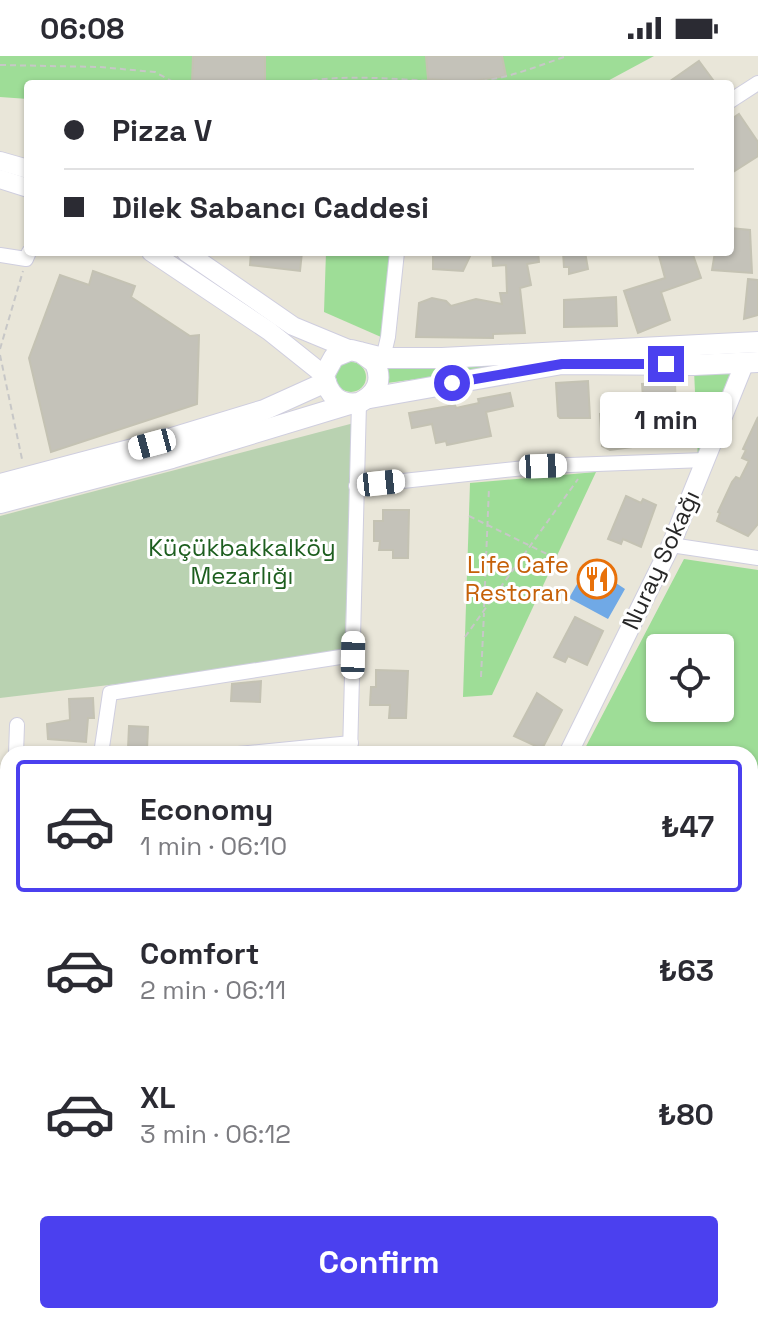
<!DOCTYPE html>
<html lang="en">
<head>
<meta charset="utf-8">
<style>
	:root { --surface:#fff; --page:#f2f2f3; --text:#2b2b33; --muted:#7c7c81; --line:#e1e1e2; --accent:#4b40ef }
	body { margin:0; font-family:"Space Grotesk",sans-serif; background:var(--page); color:var(--text); height:100vh; display:flex; flex-direction:column; font-size:30px; white-space:nowrap }
	* { box-sizing:border-box; margin:0 }
	p { font-size:26px; color:var(--muted) }
	.icon { flex:none; width:44px; height:44px; fill:none; stroke:currentColor; stroke-width:2; stroke-linecap:round; stroke-linejoin:round }
	.map { position:relative; flex:1; overflow:hidden }
	.side { position:absolute; left:0px; top:690px; width:758px; height:578px; display:flex; flex-direction:column; background:var(--surface); border-radius:24px 24px 0 0; box-shadow:0 2px 6px #0004 }
	.side>* { flex:none }
	.guide { position:absolute; left:24px; top:24px; width:710px; height:176px; border-radius:8px; box-shadow:0 2px 6px #0004; display:grid; align-content:center; height:176px; padding:0 40px; background:var(--surface) }
	.buttons { position:absolute; left:646px; top:578px; display:grid; gap:16px }
	.buttons a { display:grid; place-items:center; width:88px; height:88px; border-radius:8px; background:var(--surface); box-shadow:0 2px 6px #0004; font-size:40px }
	.end { position:absolute; width:36px; height:36px; margin:-18px; border:10px solid #4b40ef; background:#fff; box-shadow:0 0 0 4px #fff }
	.from { border-radius:50% }
	.bubble { position:absolute; height:56px; border-radius:8px; background:var(--surface); box-shadow:0 2px 6px #0004; font-size:26px; font-weight:800; line-height:56px; text-align:center }
	.car { position:absolute; width:24px; height:48px; margin:-24px -12px; border-radius:10px; box-shadow:0 0 6px 2px #0007; background:linear-gradient(#fff 24%,#345 0 40%,#fff 0 76%,#345 0 86%,#fff 0) }
	.guide b { display:flex; align-items:center; gap:28px; height:76px; font-size:30px }
	.guide b+b { border-top:2px solid var(--line) }
	.guide i { width:20px; height:20px; background:var(--text) }
	ul { padding:14px 0 0; list-style:none }
	li { display:flex; align-items:center; gap:24px; height:132px; margin:0 16px 12px; padding:0 24px; border:4px solid transparent; border-radius:8px }
	li div { flex:1 }
	li b { display:block; font-size:30px }
	li em { font-style:normal; font-weight:800 }
	li.on { border-color:var(--accent) }
	li>.icon { width:72px; height:72px; stroke-width:1.5 }
	.cta { display:flex; gap:16px; margin-top:auto; padding:16px 40px }
	.cta a { flex:1; height:92px; border-radius:8px; background:var(--accent); color:#fff; font-size:32px; font-weight:800; line-height:92px; text-align:center }
	.status { display:flex; justify-content:space-between; align-items:center; height:56px; padding:0 40px; background:var(--surface); direction:ltr }
	.status svg { height:22px; fill:currentColor }
	.map>svg:first-child { display:block }
	.education { fill:#eae8c8 }
	.green { fill:#9edd97; fill-rule:evenodd }
	.cemetery { fill:#b9d2b1 }
	.water { fill:#70a9e6 }
	.building { fill:#c4c2b9; stroke:#c4c2b3; stroke-width:2 }
	.lines { fill:none; stroke-linecap:round; stroke-linejoin:round }
	.minor-casing { stroke:#cfcedf; stroke-width:16 }
	.tertiary-casing { stroke:#cfcedf; stroke-width:20 }
	.secondary-casing { stroke:#cfcedf; stroke-width:22 }
	.path { stroke:#c7c7c7; stroke-width:2; stroke-dasharray:6 4; stroke-linecap:butt }
	.minor { stroke:#fff; stroke-width:14 }
	.tertiary { stroke:#fff; stroke-width:18 }
	.secondary { stroke:#fff; stroke-width:20 }
	.route { stroke:#4b40ef; stroke-width:10 }
	.labels { text-anchor:middle; stroke-width:6; stroke-linejoin:round; paint-order:stroke }
	.park-label { font-size:24px; fill:#1d5e1f; stroke:#fff }
	.street-label { font-size:24px; fill:#272727; stroke:#fff }
	.food-label { font-size:24px; fill:#c56008; stroke:#fff; text-anchor:end }
</style>
</head>
<body>
<div class="status"><b>06:08</b><svg viewBox="0 0 49 12"><path d="M0 12V9h3v3zM5 12V6h3v6zM10 12V3h3v9zM15 12V0h3v12zM26 1h20v11H26zM47 4h2v5h-2z"/></svg></div>
<div class="map">
<svg width="758" height="1267" viewBox="0 0 758 1267">
	<rect width="100%" height="100%" fill="#e9e6d9"/>
	<!-- education -->
	<rect class="education" x="750" y="757" width="8" height="105"/>
	<!-- green -->
	<g class="green">
		<path d="M0 0H193L192 27 212 28H28V43L0 41Z"/>
		<path d="M266 0H426L428 24 467 26 506 20 502 0H654L602 28H265Z"/>
		<path d="M326 196H392L381 281 324 256Z"/>
		<path d="M551 300V305L387 327 388 313 452 312Z"/>
		<circle cx="351" cy="321" r="15"/>
		<path d="M738 309 698 404 694 314Z"/>
		<path d="M596 416 492 639 463 641 470 427Z"/>
		<path d="M684 503 758 514V743L750 742V698H582ZM660 592H720V652H660Z"/>
	</g>
	<!-- cemetery -->
	<path class="cemetery" d="M354 367 344 601 0 642V460Z"/>
	<!-- water -->
	<path class="water" d="M580 523 609 539 616 527 625 533 608 563 569 542Z"/>
	<!-- building -->
	<g class="building">
		<path d="M193 0H265V28L192 27Z"/>
		<path d="M426 0H502L506 20 467 26 428 23Z"/>
		<path d="M699 5 716 28H666Z"/>
		<path d="M739 58 758 86V100L730 118V64Z"/>
		<path d="M730 172 750 174 752 217 712 214 715 196H730Z"/>
		<path d="M251 196H302L300 215 250 209Z"/>
		<path d="M433 196H472L463 215 433 213Z"/>
		<path d="M492 196H538L539 206 527 208 531 229 520 232 525 277 493 278V282L416 281 419 247 432 242 446 245 451 250 476 243 502 248 500 237H507L506 209 493 210Z"/>
		<path d="M563 196H585L588 213 569 218V211H564Z"/>
		<path d="M658 196H692L701 222 661 236 670 264 638 277 624 235 665 222Z"/>
		<path d="M93 215 135 230 131 241 190 280 199 279 197 348 51 396 29 302 60 219 89 229Z"/>
		<path d="M748 223 758 224V259L744 263Z"/>
		<path d="M616 241 617 270 564 271V244Z"/>
		<path d="M588 325 590 362H560L558 360 556 327Z"/>
		<path d="M675 326 676 358 674 362 633 366 634 388 632 391 610 394 602 390 600 358 644 355 642 328Z"/>
		<path d="M510 337 513 350 486 356 491 380 447 389 446 385 436 387 432 368 412 372 409 357 455 349 456 352 479 347 478 343Z"/>
		<path d="M758 361V468L748 480 717 465 720 457 718 456 732 426 736 421 740 423 749 405 742 402 746 394 743 393Z"/>
		<path d="M626 440 641 447 643 443 656 449 641 491 623 483 621 488 608 483Z"/>
		<path d="M383 454H409L408 502H393V494H379L380 485H374V465H383Z"/>
		<path d="M575 561 603 575 587 609 568 600 565 606 554 601Z"/>
		<path d="M376 614 408 615 406 662H389L390 649H370L371 631H376Z"/>
		<path d="M261 625 260 646 231 645 232 628Z"/>
		<path d="M537 637 562 654 542 693 514 680Z"/>
		<path d="M93 642 94 662H88L86 686 48 683 47 668 70 664 69 643Z"/>
		<path d="M129 670 148 671 147 694 128 693Z"/>
	</g>
	<g class="lines">
		<defs>
			<g id="minor">
				<path d="M730 45 758 27"/>
				<path d="M0 199 26 203 29 196"/>
				<path d="M383 302 388 281 397 196"/>
				<path d="M356 430 543 410 705 404"/>
				<path d="M671 489 758 502"/>
				<path d="M16 698 17 669"/>
				<path d="M101 698 110 637 353 599"/>
				<path d="M238 698 351 687"/>
				<path d="M350 698 359 347"/>
				<path d="M750 744 758 746"/>
				<path d="M0 800 8 752"/>
				<path d="M751 880 756 997"/>
				<path d="M0 1018H8"/>
				<path d="M750 1114 758 1107"/>
				<path d="M0 1181 8 1169"/>
				<path d="M0 1235 8 1239"/>
				<path d="M750 1237 758 1229"/>
				<path d="M750 1255 758 1258"/>
				<path d="M46 1260 58 1267"/>
				<path d="M270 1260 280 1267"/>
				<path d="M134 1267 135 1260"/>
				<path d="M641 1267 643 1260"/>
			</g>
			<g id="tertiary">
				<path d="M0 105 28 113"/>
				<path d="M0 123 28 132"/>
				<path d="M151 196 269 275 324 319"/>
				<path d="M186 196 293 270 351 294"/>
				<path d="M568 698 671 489 745 306"/>
				<path d="M750 866H758"/>
				<path d="M750 880H758"/>
				<path d="M0 907H8"/>
				<path d="M0 925 8 926"/>
				<path d="M475 1260 493 1267"/>
				<path d="M258 1267 262 1260"/>
			</g>
			<g id="secondary">
				<path d="M360 296 375 307C383 325 377 338 359 347 339 350 328 339 324 319L334 301 351 294 383 302H442L758 286"/>
				<path d="M370 342 562 308 694 309 758 306"/>
				<path d="M0 428 152 388 264 354 326 326"/>
				<path d="M0 447 172 402 350 348"/>
			</g>
		</defs>
		<!-- minor casing -->
		<use href="#minor" class="minor-casing"/>
		<!-- tertiary casing -->
		<use href="#tertiary" class="tertiary-casing"/>
		<!-- secondary casing -->
		<use href="#secondary" class="secondary-casing"/>
		<!-- path -->
		<g class="path">
			<path d="M0 9 99 11 155 16 177 28"/>
			<path d="M292 28C349 15 408 26 465 26 500 26 535 11 567 0"/>
			<path d="M0 293 23 215"/>
			<path d="M0 299 22 403"/>
			<path d="M469 460 547 498"/>
			<path d="M466 534 541 544"/>
			<path d="M484 551 489 432"/>
			<path d="M465 581 578 423"/>
			<path d="M481 621 484 557"/>
		</g>
		<!-- minor -->
		<use href="#minor" class="minor"/>
		<!-- tertiary -->
		<use href="#tertiary" class="tertiary"/>
		<!-- secondary -->
		<use href="#secondary" class="secondary"/>
	</g>
	<g class="lines">
		<!-- route -->
		<path class="route" d="M452 327 562 308H666"/>
	</g>
	<!-- icons -->
	<defs>
		<symbol id="restaurant-ring" viewBox="-11 -11 22 22"><circle r="9.5" fill="#fff" stroke="#e8710a" stroke-width="1.5"/><path d="M-5-6h1v4h1v-4h1v4h1v-4h1v5L-1.5 .5V6h-2V.5L-5-1ZM5-6V6H3V1.5H1.5Q1.5-4 5-6Z" fill="#e8710a"/></symbol>
	</defs>
	<g fill-rule="evenodd">
		<use href="#restaurant-ring" x="575" y="501" width="44" height="44"/>
	</g>
	<g class="labels">
		<!-- park labels -->
		<g class="park-label">
			<text x="242" y="500">Küçükbakkalköy<tspan x="242" dy="28">Mezarlığı</tspan></text>
		</g>
		<!-- street labels -->
		<g class="street-label">
			<text transform="translate(661 504) rotate(-65)" y="8">Nuray Sokağı</text>
		</g>
		<!-- food labels -->
		<g class="food-label">
			<text x="569" y="517">Life Cafe<tspan x="569" dy="28">Restoran</tspan></text>
		</g>
	</g>
</svg>
<div class="buttons">
<a><svg class="icon" aria-label="locate" viewBox="0 0 24 24"><circle cx="12" cy="12" r="6"/><path d="M12 2v4M12 18v4M2 12h4M18 12h4"/></svg></a>
</div>
<i class="end from" style="left:452px;top:327px"></i>
<i class="end" style="left:666px;top:308px"></i>
<div class="bubble" style="left:600px;top:336px;width:132px">1 min</div>
<i class="car" style="left:152px;top:388px;rotate:255deg"></i>
<i class="car" style="left:543px;top:410px;rotate:88deg"></i>
<i class="car" style="left:381px;top:427px;rotate:84deg"></i>
<i class="car" style="left:353px;top:599px;rotate:1deg"></i>
<div class="guide">
<b><i class="from"></i>Pizza V</b>
<b><i></i>Dilek Sabancı Caddesi</b>
</div>
<section class="side">
<ul>
<li class="on"><svg class="icon" aria-label="car" viewBox="0 0 24 24"><path d="M5 17H2v-5l4-1 3-4h7l3 4 3 1v5h-3M9 17h6M6 11h13"/><circle cx="7" cy="17" r="2"/><circle cx="17" cy="17" r="2"/></svg><div><b>Economy</b><p>1 min · 06:10</p></div><em>₺47</em></li>
<li><svg class="icon" aria-label="car" viewBox="0 0 24 24"><path d="M5 17H2v-5l4-1 3-4h7l3 4 3 1v5h-3M9 17h6M6 11h13"/><circle cx="7" cy="17" r="2"/><circle cx="17" cy="17" r="2"/></svg><div><b>Comfort</b><p>2 min · 06:11</p></div><em>₺63</em></li>
<li><svg class="icon" aria-label="car" viewBox="0 0 24 24"><path d="M5 17H2v-5l4-1 3-4h7l3 4 3 1v5h-3M9 17h6M6 11h13"/><circle cx="7" cy="17" r="2"/><circle cx="17" cy="17" r="2"/></svg><div><b>XL</b><p>3 min · 06:12</p></div><em>₺80</em></li>
</ul>
<div class="cta"><a>Confirm</a></div>
</section>
</div>
</body>
</html>
